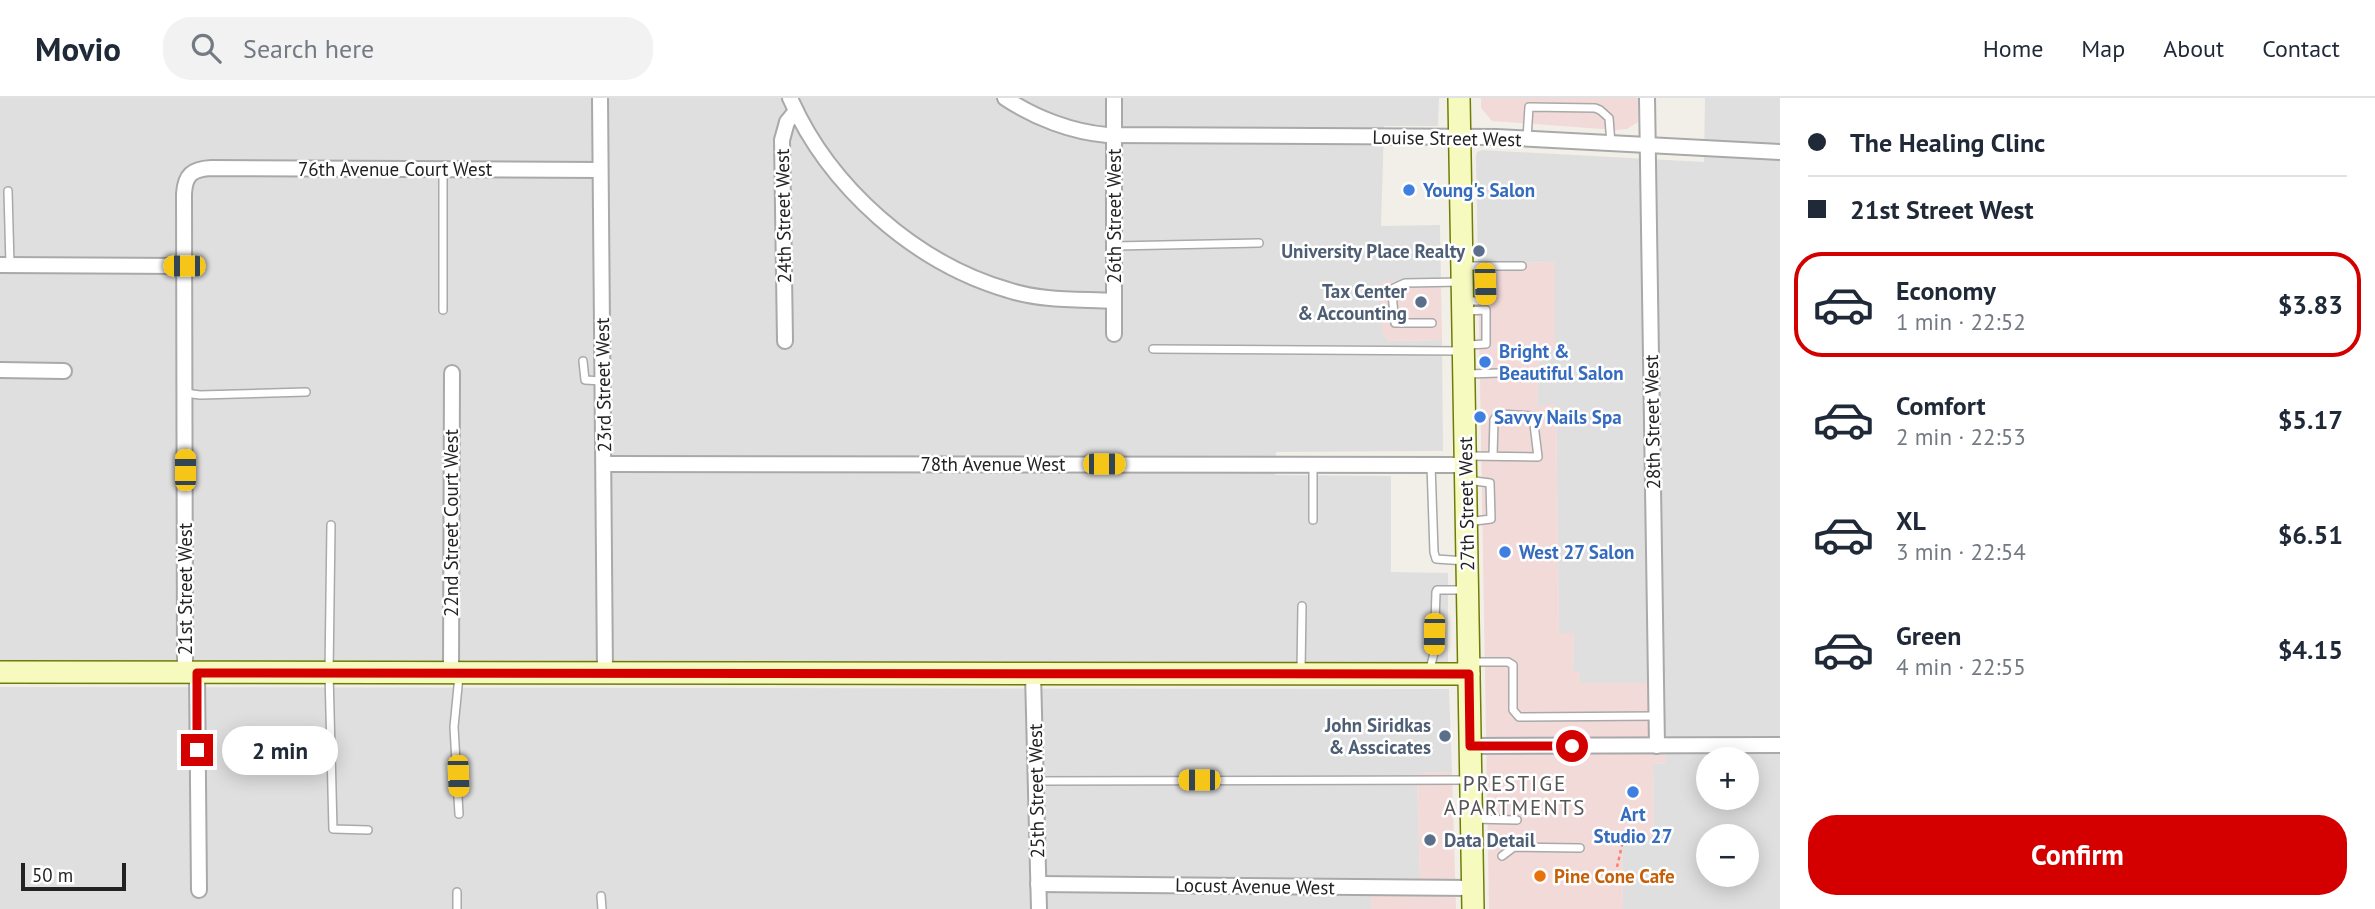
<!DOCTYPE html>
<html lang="en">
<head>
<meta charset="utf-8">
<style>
	:root { --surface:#fff; --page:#f2f2f3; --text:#1f2937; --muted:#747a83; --line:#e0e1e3; --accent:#d40000 }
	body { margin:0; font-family:"PT Sans",sans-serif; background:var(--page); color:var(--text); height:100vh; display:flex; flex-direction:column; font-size:26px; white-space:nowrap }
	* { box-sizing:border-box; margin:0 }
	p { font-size:23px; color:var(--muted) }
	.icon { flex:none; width:38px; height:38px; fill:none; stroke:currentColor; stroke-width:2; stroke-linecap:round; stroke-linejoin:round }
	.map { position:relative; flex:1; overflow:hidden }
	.details { display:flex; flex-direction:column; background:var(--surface); width:595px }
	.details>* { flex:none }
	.banner { display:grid; align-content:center; height:154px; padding:0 28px; background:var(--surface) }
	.tools { position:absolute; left:1696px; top:649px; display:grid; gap:14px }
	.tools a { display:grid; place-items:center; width:63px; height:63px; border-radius:50%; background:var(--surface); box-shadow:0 4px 18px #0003; font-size:35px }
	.scale { position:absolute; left:21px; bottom:18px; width:105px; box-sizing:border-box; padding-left:7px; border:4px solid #222; border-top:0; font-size:19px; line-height:24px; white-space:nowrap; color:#222; -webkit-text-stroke:5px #fff; paint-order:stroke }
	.end { position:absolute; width:32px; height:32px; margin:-16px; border:9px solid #d40000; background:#fff; box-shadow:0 0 0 4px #fff }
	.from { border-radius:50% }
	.bubble { position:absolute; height:49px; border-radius:24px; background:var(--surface); box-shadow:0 4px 18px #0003; font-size:23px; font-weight:600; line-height:49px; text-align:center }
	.car { position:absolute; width:21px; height:42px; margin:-21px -10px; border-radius:9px; box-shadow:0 0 5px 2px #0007; background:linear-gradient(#f5c518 24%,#345 0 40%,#f5c518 0 76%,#345 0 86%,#f5c518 0) }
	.banner b { display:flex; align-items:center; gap:24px; height:66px; font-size:26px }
	.banner b+b { border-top:2px solid var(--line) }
	.banner i { width:18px; height:18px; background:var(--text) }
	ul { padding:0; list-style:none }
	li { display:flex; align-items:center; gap:21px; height:105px; margin:0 14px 10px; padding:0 14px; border:4px solid transparent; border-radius:28px }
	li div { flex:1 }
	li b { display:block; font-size:26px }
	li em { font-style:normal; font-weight:600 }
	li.selected { border-color:var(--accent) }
	li>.icon { width:63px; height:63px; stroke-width:1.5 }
	.primary-button { display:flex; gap:14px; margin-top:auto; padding:14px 28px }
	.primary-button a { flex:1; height:80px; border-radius:28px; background:var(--accent); color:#fff; font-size:28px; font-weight:600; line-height:80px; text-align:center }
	header { display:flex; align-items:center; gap:42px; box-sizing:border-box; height:98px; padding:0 35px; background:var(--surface); border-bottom:2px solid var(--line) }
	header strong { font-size:33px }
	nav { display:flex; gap:38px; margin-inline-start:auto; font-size:24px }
	.search { width:490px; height:63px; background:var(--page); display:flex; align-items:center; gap:18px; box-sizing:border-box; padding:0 24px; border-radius:28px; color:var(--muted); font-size:26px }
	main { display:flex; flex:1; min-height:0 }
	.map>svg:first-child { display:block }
	.residential { fill:#e0dfdf; fill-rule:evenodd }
	.commercial { fill:#f2dad9 }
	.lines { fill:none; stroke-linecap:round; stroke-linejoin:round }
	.lane-casing { stroke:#a9a9a9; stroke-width:10 }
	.street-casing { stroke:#a9a9a9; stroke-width:18 }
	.secondary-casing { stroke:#707d05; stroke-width:24 }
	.path { stroke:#fa8072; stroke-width:2.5; stroke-dasharray:3.5 3.5; stroke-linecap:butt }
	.lane { stroke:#fff; stroke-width:7 }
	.street { stroke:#fff; stroke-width:14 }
	.secondary { stroke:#f7fabf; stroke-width:21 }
	.route { stroke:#d40000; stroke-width:9 }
	.shop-dot { fill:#3f7fe0; stroke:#fff; stroke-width:2.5 }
	.service-dot { fill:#5c6f8a; stroke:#fff; stroke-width:2.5 }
	.food-dot { fill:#e8710a; stroke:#fff; stroke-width:2.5 }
	.labels { text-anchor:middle; stroke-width:5; stroke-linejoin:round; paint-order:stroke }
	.street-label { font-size:19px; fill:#222; stroke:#fff }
	.shop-label { font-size:19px; font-weight:bold; fill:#366cbe; stroke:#fff; text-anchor:start }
	.service-label { font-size:19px; font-weight:bold; fill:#4e5e75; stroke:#fff; text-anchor:end }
	.food-label { font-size:19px; font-weight:bold; fill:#c56008; stroke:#fff; text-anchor:start }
	.neighbourhood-label { font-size:21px; letter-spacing:2px; fill:#555; stroke:#fff }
</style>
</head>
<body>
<header>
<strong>Movio</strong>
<div class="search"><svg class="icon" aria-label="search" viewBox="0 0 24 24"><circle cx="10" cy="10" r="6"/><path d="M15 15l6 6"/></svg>Search here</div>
<nav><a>Home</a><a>Map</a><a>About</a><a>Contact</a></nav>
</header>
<main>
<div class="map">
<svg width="1780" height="811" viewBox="0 0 1780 811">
	<rect width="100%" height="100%" fill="#f2efe9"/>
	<!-- residential -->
	<g class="residential">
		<path d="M0 0H1439L1438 28H1384L1381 128 1440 127 1441 183H1382V233L1388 243 1442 242 1443 353 1276 354 1275 377 1391 378V474L1448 475V566L0 567Z"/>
		<path d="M1705 0H1780V811H1623L1622 740 1654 738 1653 666 1665 665 1664 585H1580L1573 575 1574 535 1559 536 1556 307 1537 308 1539 252 1555 251 1554 164 1478 166 1476 59 1477 54 1482 52 1704 64ZM1708 662H1746V700H1708ZM1708 738H1746V777H1708Z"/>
		<path d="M0 589 1449 591 1452 674 1417 675 1420 780 1371 782V811H0Z"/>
	</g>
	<!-- commercial -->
	<g class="commercial">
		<path d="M1481 0H1638V24L1627 31 1616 32 1492 23 1481 10Z"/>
		<path d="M1555 164V251L1539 252 1537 308 1556 306 1559 535H1574L1573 574H1580V585H1665L1666 665 1653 666 1654 739 1622 740 1623 811H1489L1478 166Z"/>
		<path d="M1381 183H1441L1442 242 1388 243 1382 233Z"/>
		<path d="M1452 674 1456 811H1371V782L1420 780 1417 675Z"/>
	</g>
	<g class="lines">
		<defs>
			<g id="lane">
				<path d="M1527 40 1529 9 1595 10 1600 12 1609 20 1611 46"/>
				<path d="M8 93 10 167"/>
				<path d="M1115 148 1259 145"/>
				<path d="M1466 168H1522"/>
				<path d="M1463 203H1486L1484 168"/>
				<path d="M443 212V71"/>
				<path d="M1466 213 1486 212V246L1467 247"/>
				<path d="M1432 225H1395L1392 196 1394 190 1405 185 1461 184"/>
				<path d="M1153 251 1463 253"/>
				<path d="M583 263 585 282 602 283"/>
				<path d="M1468 276 1499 275"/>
				<path d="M185 295 200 297 306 294"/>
				<path d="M1469 358 1538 359 1533 318 1498 316 1494 322 1493 358"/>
				<path d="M1313 366V422"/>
				<path d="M1431 367 1434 454 1436 461 1466 463"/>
				<path d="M1467 382 1490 385 1491 421 1467 424"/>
				<path d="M331 427 329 575 333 731 368 732"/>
				<path d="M1472 564H1508L1513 567V612L1519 619 1656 618"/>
				<path d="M1301 572 1302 508"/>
				<path d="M1429 575 1434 555 1436 494 1437 492H1463"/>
				<path d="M1036 683 1467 682"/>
				<path d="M459 716 454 629 459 578"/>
				<path d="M1472 721 1517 722"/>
				<path d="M1502 758 1514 749 1580 750"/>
				<path d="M457 794V811"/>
				<path d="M601 798 602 811"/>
			</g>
			<g id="street">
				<path d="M600 0 605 575"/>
				<path d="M790 0C829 89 915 165 1008 192 1041 203 1079 201 1114 203"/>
				<path d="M1005 0C1035 20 1072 34 1107 37L1496 39 1780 54"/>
				<path d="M1647 0 1657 648"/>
				<path d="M0 167 184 168"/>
				<path d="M1114 236V0"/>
				<path d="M785 243 782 42 787 24 796 13"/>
				<path d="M0 272 64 273"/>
				<path d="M604 366 1465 367"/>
				<path d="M185 575 184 96C185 77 192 71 211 70L600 72"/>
				<path d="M197 575 199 792"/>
				<path d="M451 576 452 275"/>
				<path d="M1033 576 1039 811"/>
				<path d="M1470 648 1780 647"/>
				<path d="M1038 786 1473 790"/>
			</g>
			<g id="secondary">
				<path d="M1459 0 1473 811"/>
				<path d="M0 574 1469 576"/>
			</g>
		</defs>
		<!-- lane casing -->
		<use href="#lane" class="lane-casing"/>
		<!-- street casing -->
		<use href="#street" class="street-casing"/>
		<!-- secondary casing -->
		<use href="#secondary" class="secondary-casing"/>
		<!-- path -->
		<path class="path" d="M1617 769 1625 734"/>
		<!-- lane -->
		<use href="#lane" class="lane"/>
		<!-- street -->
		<use href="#street" class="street"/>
		<!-- secondary -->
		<use href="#secondary" class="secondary"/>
	</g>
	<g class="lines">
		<!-- route -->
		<path class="route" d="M197 652V575L1469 576 1470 648H1572"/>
	</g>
	<!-- markers -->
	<g class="shop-dot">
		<circle cx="1409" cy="92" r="7"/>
		<circle cx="1485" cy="264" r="7"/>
		<circle cx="1480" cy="319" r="7"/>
		<circle cx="1505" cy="454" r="7"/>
		<circle cx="1633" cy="694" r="7"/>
	</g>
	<g class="service-dot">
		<circle cx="1479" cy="153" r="7"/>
		<circle cx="1421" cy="204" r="7"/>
		<circle cx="1445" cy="638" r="7"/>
		<circle cx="1430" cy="742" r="7"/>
	</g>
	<circle class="food-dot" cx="1540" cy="778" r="7"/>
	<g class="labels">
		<!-- street labels -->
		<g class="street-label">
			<text transform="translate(1447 40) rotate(1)" y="7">Louise Street West</text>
			<text x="395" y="78">76th Avenue Court West</text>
			<text transform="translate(783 118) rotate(-91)" y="7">24th Street West</text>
			<text transform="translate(1114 118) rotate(-90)" y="7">26th Street West</text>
			<text transform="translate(603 287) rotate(-91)" y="7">23rd Street West</text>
			<text transform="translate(1652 324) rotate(-91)" y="7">28th Street West</text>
			<text x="993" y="373">78th Avenue West</text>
			<text transform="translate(1466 406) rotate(-91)" y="7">27th Street West</text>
			<text transform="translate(451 425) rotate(-90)" y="7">22nd Street Court West</text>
			<text transform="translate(185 491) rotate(-90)" y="7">21st Street West</text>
			<text transform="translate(1036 693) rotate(-91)" y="7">25th Street West</text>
			<text transform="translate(1255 788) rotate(1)" y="7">Locust Avenue West</text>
		</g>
		<!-- shop labels -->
		<g class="shop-label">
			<text x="1423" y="99">Young's Salon</text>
			<text x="1499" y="260">Bright &amp;<tspan x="1499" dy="22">Beautiful Salon</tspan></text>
			<text x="1494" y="326">Savvy Nails Spa</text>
			<text x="1519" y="461">West 27 Salon</text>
			<text x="1633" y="723" text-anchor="middle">Art<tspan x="1633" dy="22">Studio 27</tspan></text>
		</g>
		<!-- service labels -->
		<g class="service-label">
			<text x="1465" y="160">University Place Realty</text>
			<text x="1407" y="200">Tax Center<tspan x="1407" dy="22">&amp; Accounting</tspan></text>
			<text x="1431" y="634">John Siridkas<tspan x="1431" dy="22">&amp; Asscicates</tspan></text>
			<text x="1444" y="749" text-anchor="start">Data Detail</text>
		</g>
		<!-- food labels -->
		<g class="food-label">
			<text x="1554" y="785">Pine Cone Cafe</text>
		</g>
		<!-- neighbourhood labels -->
		<g class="neighbourhood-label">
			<text x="1515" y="693">PRESTIGE<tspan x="1515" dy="24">APARTMENTS</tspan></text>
		</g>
	</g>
</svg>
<div class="tools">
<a>+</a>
<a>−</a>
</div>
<div class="scale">50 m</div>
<i class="end from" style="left:1572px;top:648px"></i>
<i class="end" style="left:197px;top:652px"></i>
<div class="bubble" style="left:222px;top:628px;width:116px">2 min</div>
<i class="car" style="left:184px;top:168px;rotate:270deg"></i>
<i class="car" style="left:1485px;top:186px;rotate:178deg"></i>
<i class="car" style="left:1104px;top:366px;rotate:90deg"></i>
<i class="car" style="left:185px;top:372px;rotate:0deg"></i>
<i class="car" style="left:1434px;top:536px;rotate:181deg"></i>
<i class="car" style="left:458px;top:678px;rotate:178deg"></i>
<i class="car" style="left:1199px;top:682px;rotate:270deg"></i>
</div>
<section class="details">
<div class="banner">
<b><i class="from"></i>The Healing Clinc</b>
<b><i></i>21st Street West</b>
</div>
<ul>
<li class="selected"><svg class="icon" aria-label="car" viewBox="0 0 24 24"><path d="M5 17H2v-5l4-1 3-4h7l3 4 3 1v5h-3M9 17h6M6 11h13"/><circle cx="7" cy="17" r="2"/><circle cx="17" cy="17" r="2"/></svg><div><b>Economy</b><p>1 min · 22:52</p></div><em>$3.83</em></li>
<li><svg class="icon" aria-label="car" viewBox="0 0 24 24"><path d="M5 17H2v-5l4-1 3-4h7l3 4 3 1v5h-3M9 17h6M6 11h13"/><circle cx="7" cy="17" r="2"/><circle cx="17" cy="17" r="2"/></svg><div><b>Comfort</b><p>2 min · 22:53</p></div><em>$5.17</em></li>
<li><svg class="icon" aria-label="car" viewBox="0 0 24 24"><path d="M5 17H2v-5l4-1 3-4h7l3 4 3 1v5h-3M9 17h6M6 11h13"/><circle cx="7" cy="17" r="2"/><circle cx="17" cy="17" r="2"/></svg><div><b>XL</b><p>3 min · 22:54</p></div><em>$6.51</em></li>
<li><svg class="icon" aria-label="car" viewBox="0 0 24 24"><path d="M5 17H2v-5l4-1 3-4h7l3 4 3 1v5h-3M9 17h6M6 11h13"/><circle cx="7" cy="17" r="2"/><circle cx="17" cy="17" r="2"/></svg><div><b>Green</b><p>4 min · 22:55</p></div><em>$4.15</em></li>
</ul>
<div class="primary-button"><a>Confirm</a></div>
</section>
</main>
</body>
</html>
